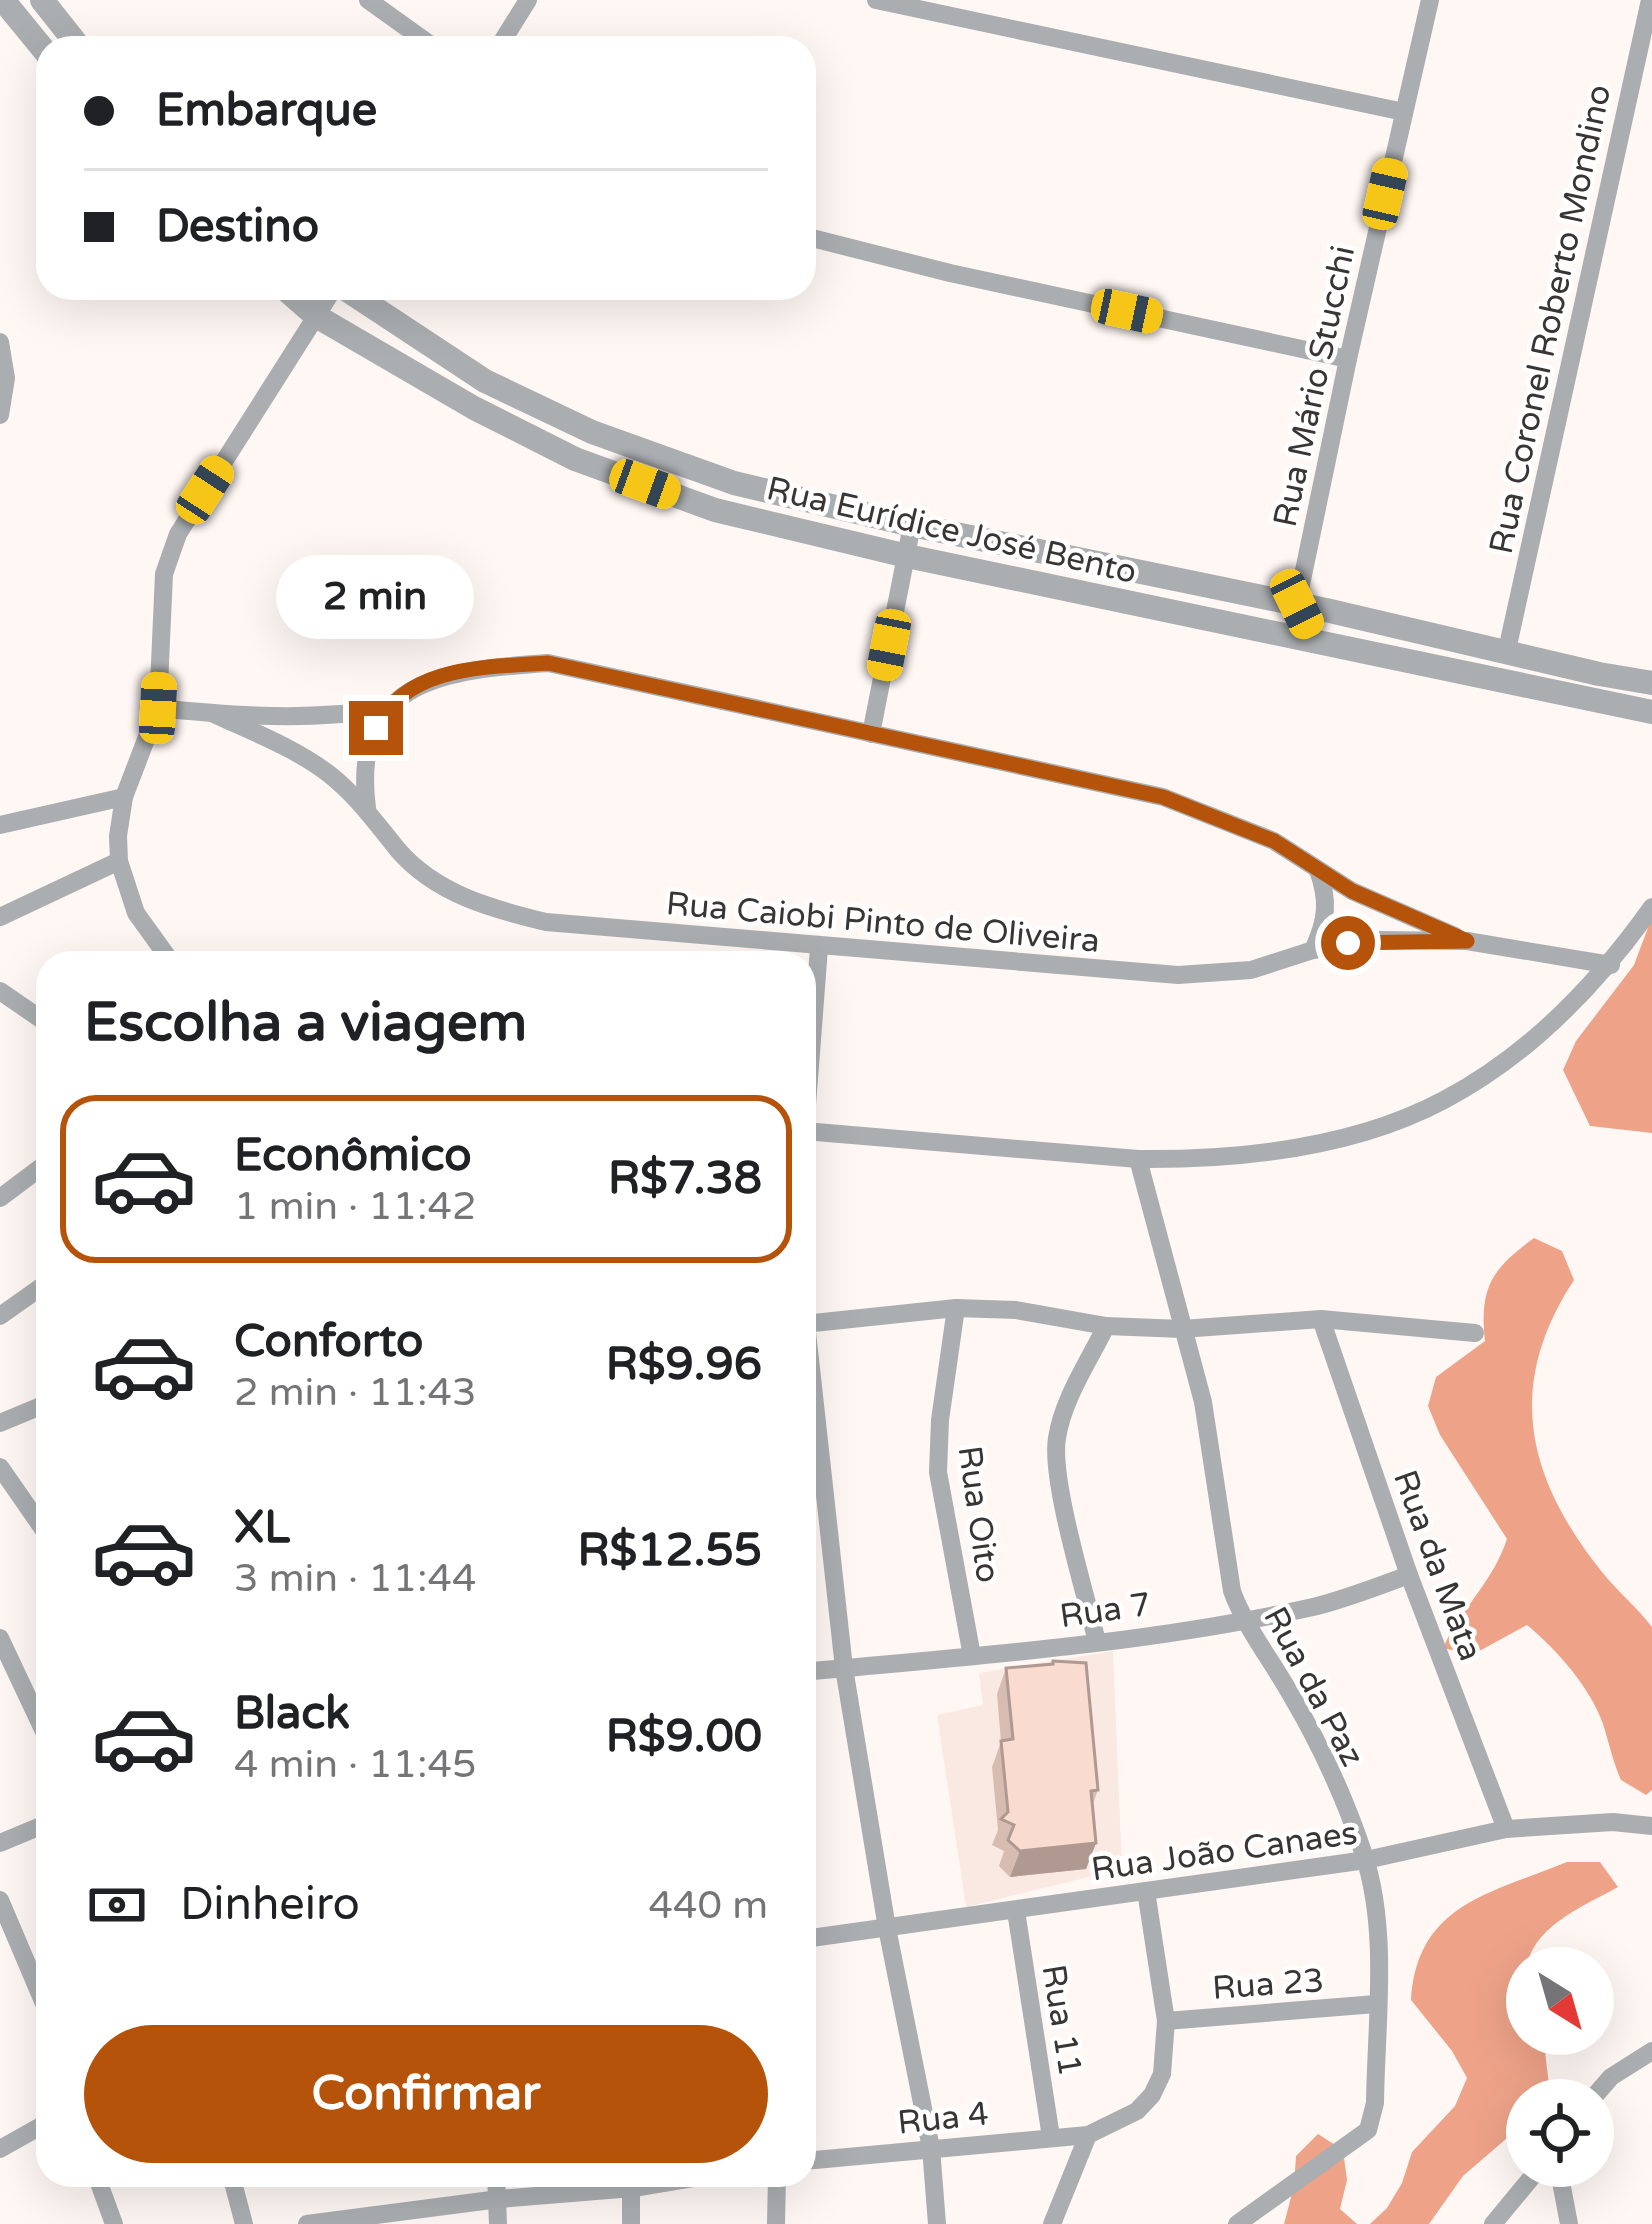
<!DOCTYPE html>
<html lang="pt">
<head>
<meta charset="utf-8">
<style>
	:root { --surface:#fff; --page:#f2f2f2; --text:#202124; --muted:#757577; --line:#e0e0e0; --accent:#b45309 }
	body { margin:0; font-family:"Varela Round",sans-serif; background:var(--page); color:var(--text); height:100vh; display:flex; flex-direction:column; font-size:45px; white-space:nowrap }
	* { box-sizing:border-box; margin:0 }
	p { font-size:39px; color:var(--muted) }
	.icon { flex:none; width:66px; height:66px; fill:none; stroke:currentColor; stroke-width:2; stroke-linecap:round; stroke-linejoin:round }
	.map { position:relative; flex:1; overflow:hidden }
	.sheet { position:absolute; left:36px; top:951px; width:780px; height:1236px; display:flex; flex-direction:column; background:var(--surface); border-radius:36px; box-shadow:0 12px 48px #0002 }
	.sheet>* { flex:none }
	.hud { position:absolute; left:36px; top:36px; width:780px; height:264px; border-radius:36px; box-shadow:0 12px 48px #0002; display:grid; align-content:center; height:264px; padding:0 48px; background:var(--surface) }
	.needle { width:78px; rotate:143deg }
	.controls { position:absolute; left:1506px; top:1947px; display:grid; gap:24px }
	.controls a { display:grid; place-items:center; width:108px; height:108px; border-radius:50%; background:var(--surface); box-shadow:0 12px 48px #0002; font-size:60px }
	.end { position:absolute; width:54px; height:54px; margin:-27px; border:15px solid #b45309; background:#fff; box-shadow:0 0 0 6px #fff }
	.from { border-radius:50% }
	.bubble { position:absolute; height:84px; border-radius:42px; background:var(--surface); box-shadow:0 12px 48px #0002; font-size:39px; font-weight:700; line-height:84px; text-align:center }
	.car { position:absolute; width:36px; height:72px; margin:-36px -18px; border-radius:15px; box-shadow:0 0 9px 3px #0007; background:linear-gradient(#f5c518 24%,#345 0 40%,#f5c518 0 76%,#345 0 86%,#f5c518 0) }
	.hud b { display:flex; align-items:center; gap:42px; height:114px; font-size:45px }
	.hud b+b { border-top:3px solid var(--line) }
	.hud i { width:30px; height:30px; background:var(--text) }
	ul { padding:0; list-style:none }
	li { display:flex; align-items:center; gap:36px; height:168px; margin:0 24px 18px; padding:0 24px; border:6px solid transparent; border-radius:36px }
	li div { flex:1 }
	li b { display:block; font-size:45px }
	li em { font-style:normal; font-weight:700 }
	li.on { border-color:var(--accent) }
	li>.icon { width:108px; height:108px; stroke-width:1.5 }
	h2 { padding:0 48px; font-size:54px; line-height:144px }
	.pay { display:flex; align-items:center; gap:30px; height:132px; padding:0 48px; font-size:45px }
	.pay p { margin-inline-start:auto }
	.action { display:flex; gap:24px; margin-top:auto; padding:24px 48px }
	.action a { flex:1; height:138px; border-radius:72px; background:var(--accent); color:#fff; font-size:48px; font-weight:700; line-height:138px; text-align:center }
	.map>svg:first-child { display:block }
	.built { fill:#fae9e2 }
	.forest { fill:#eea388 }
	.lines { fill:none; stroke-linecap:round; stroke-linejoin:round }
	.minor { stroke:#abaeb0; stroke-width:18 }
	.tertiary { stroke:#abaeb0; stroke-width:24 }
	.wall { fill:#d7bcb2 }
	.shaded-wall { fill:#af9991 }
	.building { fill:#fadbcf; stroke:#af9991; stroke-width:3 }
	.route { stroke:#b45309; stroke-width:15 }
	.labels { text-anchor:middle; stroke-width:9; stroke-linejoin:round; paint-order:stroke }
	.street-label { font-size:33px; fill:#393534; stroke:#fff }
</style>
</head>
<body>
<div class="map">
<svg width="1652" height="2224" viewBox="0 0 1652 2224">
	<rect width="100%" height="100%" fill="#fff7f4"/>
	<!-- built -->
	<path class="built" d="M1113 1651 1122 1869 966 1907 937 1715 983 1705 979 1673Z"/>
	<!-- forest -->
	<g class="forest">
		<path d="M1652 917V1133L1590 1126 1563 1070 1576 1041 1634 965Z"/>
		<path d="M1534 1238 1562 1251 1574 1280C1505 1385 1526 1477 1602 1572 1617 1591 1637 1607 1652 1627V1790L1646 1795 1621 1780C1613 1762 1609 1743 1603 1724 1590 1687 1557 1650 1527 1625L1472 1655 1443 1648C1462 1607 1493 1582 1507 1539L1440 1435 1428 1406 1436 1377 1485 1341C1479 1287 1492 1269 1534 1238Z"/>
		<path d="M1567 1862H1600L1618 1887C1586 1905 1533 1926 1527 1967 1524 1987 1527 2012 1527 2034H1543L1549 2085 1545 2100H1527V2121L1463 2176 1429 2224H1370L1387 2208 1402 2183 1412 2152 1455 2106 1467 2078 1452 2051 1411 2000C1417 1903 1492 1893 1567 1862Z"/>
		<path d="M1318 2134 1343 2150 1347 2180 1340 2209 1357 2224H1284L1294 2186 1296 2156Z"/>
	</g>
	<g class="lines">
		<!-- minor -->
		<g class="minor">
			<path d="M368 0 435 48"/>
			<path d="M876 0 1404 112"/>
			<path d="M498 48 528 0"/>
			<path d="M804 236 950 273 1348 359"/>
			<path d="M0 342 6 378 0 415"/>
			<path d="M1315 641 1297 604 1348 359 1430 0"/>
			<path d="M1507 650 1650 0"/>
			<path d="M158 708C235 716 308 721 385 709"/>
			<path d="M214 714C253 732 295 748 329 774 358 797 376 823 398 850 436 894 492 909 546 922L1178 975 1251 970 1313 950 1378 940 1467 941 1611 965"/>
			<path d="M871 734 912 525"/>
			<path d="M367 808C350 678 447 670 548 663L1163 797 1274 841 1352 891 1455 936"/>
			<path d="M0 825 124 797"/>
			<path d="M0 917 119 861"/>
			<path d="M1313 950C1327 920 1329 901 1318 870"/>
			<path d="M172 963 136 913 119 861 118 836 124 797 158 708 164 574 178 534 334 288"/>
			<path d="M0 991 48 1024"/>
			<path d="M804 1131 1138 1159C1238 1160 1354 1148 1444 1100 1528 1056 1598 983 1652 907"/>
			<path d="M805 1131 819 948"/>
			<path d="M1138 1159 1203 1402 1232 1591C1246 1629 1271 1659 1291 1695 1320 1744 1346 1801 1364 1855 1389 1932 1376 2023 1375 2103L1368 2130 1237 2224"/>
			<path d="M0 1198 48 1162"/>
			<path d="M956 1308 940 1420 938 1472 972 1656"/>
			<path d="M0 1316 48 1282"/>
			<path d="M1321 1319 1409 1575 1506 1829"/>
			<path d="M806 1323 844 1668 887 1928 931 2148 937 2224"/>
			<path d="M804 1324 956 1308 1016 1310 1106 1326 1182 1329 1321 1319 1475 1333"/>
			<path d="M0 1423 48 1403"/>
			<path d="M0 1467 48 1536"/>
			<path d="M0 1638 48 1740"/>
			<path d="M1097 1642C1086 1595 1050 1480 1057 1438 1063 1399 1089 1361 1106 1326"/>
			<path d="M804 1672C973 1656 1147 1644 1313 1607 1346 1599 1378 1586 1409 1575"/>
			<path d="M0 1843 48 1823"/>
			<path d="M0 1900 48 2013"/>
			<path d="M1016 1911 1051 2137"/>
			<path d="M804 1939 1366 1860 1506 1829 1613 1822 1652 1826"/>
			<path d="M1166 2021 1376 2004"/>
			<path d="M1591 2100 1611 2077 1652 2051"/>
			<path d="M0 2149 48 2122"/>
			<path d="M804 2161 1088 2135 1137 2111 1152 2095 1162 2074 1166 2021 1146 1891"/>
			<path d="M1558 2166 1569 2224"/>
			<path d="M96 2175 114 2224"/>
			<path d="M231 2175 244 2224"/>
			<path d="M496 2175 498 2224"/>
			<path d="M307 2224 499 2199 633 2188 711 2175"/>
			<path d="M631 2224V2175"/>
			<path d="M776 2224 777 2175"/>
			<path d="M1052 2224 1088 2135"/>
			<path d="M1493 2224 1541 2166"/>
		</g>
		<!-- tertiary -->
		<g class="tertiary">
			<path d="M3 0 48 55"/>
			<path d="M42 0 80 48"/>
			<path d="M284 288 316 316 474 408 575 459 715 510 907 556 1652 712"/>
			<path d="M344 288 485 381 592 432 734 483 912 525 1326 610 1599 674 1652 683"/>
		</g>
	</g>
	<!-- wall -->
	<path class="wall" d="M1053 1661 1098 1790 1092 1806 1096 1843 1086 1869 1010 1877 999 1866 1004 1851 992 1845 998 1830 992 1767 1001 1742 997 1694 1006 1668 1052 1664Z"/>
	<!-- shaded-wall -->
	<path class="shaded-wall" d="M1096 1843 1086 1869 1010 1877 1020 1851Z"/>
	<!-- building -->
	<path class="building" d="M1053 1661 1086 1663 1098 1790 1091 1791 1096 1843 1020 1851 1008 1840 1014 1825 1001 1819 1008 1812 1001 1741 1013 1739 1006 1668 1053 1664Z"/>
	<g class="lines">
		<!-- route -->
		<path class="route" d="M376 728C406 665 487 667 548 663L1163 797 1274 841 1352 891 1467 941 1348 943"/>
	</g>
	<g class="labels">
		<!-- street labels -->
		<g class="street-label">
			<text transform="translate(1549 319) rotate(-78)" y="12">Rua Coronel Roberto Mondino</text>
			<text transform="translate(1313 386) rotate(-78)" y="12">Rua Mário Stucchi</text>
			<text transform="translate(952 529) rotate(13)" y="12">Rua Eurídice José Bento</text>
			<text transform="translate(883 921) rotate(5)" y="12">Rua Caiobi Pinto de Oliveira</text>
			<text transform="translate(980 1514) rotate(82)" y="12">Rua Oito</text>
			<text transform="translate(1439 1565) rotate(70)" y="12">Rua da Mata</text>
			<text transform="translate(1105 1609) rotate(-8)" y="12">Rua 7</text>
			<text transform="translate(1315 1686) rotate(62)" y="12">Rua da Paz</text>
			<text transform="translate(1224 1850) rotate(-8)" y="12">Rua João Canaes</text>
			<text transform="translate(1268 1983) rotate(-4)" y="12">Rua 23</text>
			<text transform="translate(1063 2020) rotate(81)" y="12">Rua 11</text>
			<text transform="translate(943 2117) rotate(-6)" y="12">Rua 4</text>
		</g>
	</g>
</svg>
<div class="controls">
<a><svg class="needle" viewBox="-14 -14 28 28"><path d="M0-13l5 13h-10z" fill="#e53935"/><path d="M0 13l5-13h-10z" fill="#757577"/></svg></a>
<a><svg class="icon" aria-label="locate" viewBox="0 0 24 24"><circle cx="12" cy="12" r="6"/><path d="M12 2v4M12 18v4M2 12h4M18 12h4"/></svg></a>
</div>
<i class="end from" style="left:1348px;top:943px"></i>
<i class="end" style="left:376px;top:728px"></i>
<div class="bubble" style="left:276px;top:555px;width:198px">2 min</div>
<i class="car" style="left:1385px;top:194px;rotate:13deg"></i>
<i class="car" style="left:1127px;top:311px;rotate:102deg"></i>
<i class="car" style="left:645px;top:484px;rotate:110deg"></i>
<i class="car" style="left:205px;top:490px;rotate:33deg"></i>
<i class="car" style="left:1297px;top:604px;rotate:154deg"></i>
<i class="car" style="left:889px;top:645px;rotate:191deg"></i>
<i class="car" style="left:158px;top:708px;rotate:3deg"></i>
<div class="hud">
<b><i class="from"></i>Embarque</b>
<b><i></i>Destino</b>
</div>
<section class="sheet">
<h2>Escolha a viagem</h2>
<ul>
<li class="on"><svg class="icon" aria-label="car" viewBox="0 0 24 24"><path d="M5 17H2v-5l4-1 3-4h7l3 4 3 1v5h-3M9 17h6M6 11h13"/><circle cx="7" cy="17" r="2"/><circle cx="17" cy="17" r="2"/></svg><div><b>Econômico</b><p>1 min · 11:42</p></div><em>R$7.38</em></li>
<li><svg class="icon" aria-label="car" viewBox="0 0 24 24"><path d="M5 17H2v-5l4-1 3-4h7l3 4 3 1v5h-3M9 17h6M6 11h13"/><circle cx="7" cy="17" r="2"/><circle cx="17" cy="17" r="2"/></svg><div><b>Conforto</b><p>2 min · 11:43</p></div><em>R$9.96</em></li>
<li><svg class="icon" aria-label="car" viewBox="0 0 24 24"><path d="M5 17H2v-5l4-1 3-4h7l3 4 3 1v5h-3M9 17h6M6 11h13"/><circle cx="7" cy="17" r="2"/><circle cx="17" cy="17" r="2"/></svg><div><b>XL</b><p>3 min · 11:44</p></div><em>R$12.55</em></li>
<li><svg class="icon" aria-label="car" viewBox="0 0 24 24"><path d="M5 17H2v-5l4-1 3-4h7l3 4 3 1v5h-3M9 17h6M6 11h13"/><circle cx="7" cy="17" r="2"/><circle cx="17" cy="17" r="2"/></svg><div><b>Black</b><p>4 min · 11:45</p></div><em>R$9.00</em></li>
</ul>
<div class="pay"><svg class="icon" aria-label="cash" viewBox="0 0 24 24"><path d="M3 7h18v10H3z"/><circle cx="12" cy="12" r="2"/></svg>Dinheiro<p>440 m</p></div>
<div class="action"><a>Confirmar</a></div>
</section>
</div>
</body>
</html>
